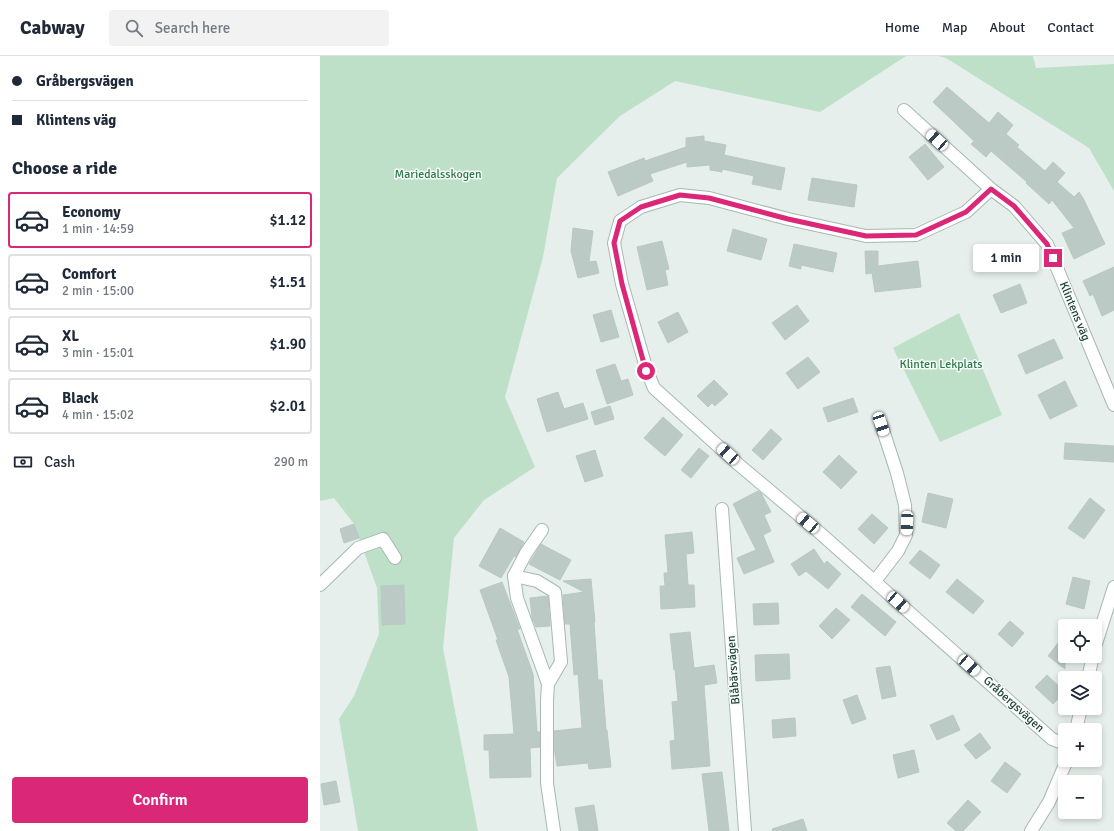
<!DOCTYPE html>
<html lang="en">
<head>
<meta charset="utf-8">
<style>
	:root { --surface:#fff; --page:#f2f2f3; --text:#1f2937; --muted:#747a83; --line:#e0e1e3; --accent:#db2777 }
	body { margin:0; font-family:Signika,sans-serif; background:var(--page); color:var(--text); height:100vh; display:flex; flex-direction:column; font-size:15px; white-space:nowrap }
	* { box-sizing:border-box; margin:0 }
	p { font-size:13px; color:var(--muted) }
	.icon { flex:none; width:22px; height:22px; fill:none; stroke:currentColor; stroke-width:2; stroke-linecap:round; stroke-linejoin:round }
	.map { position:relative; flex:1; overflow:hidden }
	.details { display:flex; flex-direction:column; background:var(--surface); width:320px }
	.details>* { flex:none }
	.guide { display:grid; align-content:center; height:88px; padding:0 12px; background:var(--surface) }
	.tools { position:absolute; left:738px; top:563px; display:grid; gap:8px }
	.tools a { display:grid; place-items:center; width:44px; height:44px; border-radius:4px; background:var(--surface); box-shadow:0 2px 6px #0003; font-size:20px }
	.end { position:absolute; width:18px; height:18px; margin:-9px; border:5px solid #db2777; background:#fff; box-shadow:0 0 0 2px #fff }
	.from { border-radius:50% }
	.bubble { position:absolute; height:28px; border-radius:4px; background:var(--surface); box-shadow:0 2px 6px #0003; font-size:13px; font-weight:600; line-height:28px; text-align:center }
	.car { position:absolute; width:12px; height:24px; margin:-12px -6px; border-radius:5px; box-shadow:0 0 3px 1px #0007; background:linear-gradient(#fff 24%,#345 0 40%,#fff 0 76%,#345 0 86%,#fff 0) }
	.guide b { display:flex; align-items:center; gap:14px; height:38px; font-size:15px }
	.guide b+b { border-top:1px solid var(--line) }
	.guide i { width:10px; height:10px; background:var(--text) }
	ul { padding:0; list-style:none }
	li { display:flex; align-items:center; gap:12px; height:56px; margin:0 8px 6px; padding:0 4px; border:2px solid var(--line); border-radius:4px }
	li div { flex:1 }
	li b { display:block; font-size:15px }
	li em { font-style:normal; font-weight:600 }
	li.active { border-color:var(--accent) }
	li>.icon { width:36px; height:36px; stroke-width:1.5 }
	h2 { padding:0 12px; font-size:18px; line-height:48px }
	.pay { display:flex; align-items:center; gap:10px; height:44px; padding:0 12px; font-size:15px }
	.pay p { margin-inline-start:auto }
	.cta { display:flex; gap:8px; margin-top:auto; padding:8px 12px }
	.cta a { flex:1; height:46px; border-radius:4px; background:var(--accent); color:#fff; font-size:16px; font-weight:600; line-height:46px; text-align:center }
	header { display:flex; align-items:center; gap:24px; box-sizing:border-box; height:56px; padding:0 20px; background:var(--surface); border-bottom:1px solid var(--line) }
	header strong { font-size:19px }
	nav { display:flex; gap:22px; margin-inline-start:auto; font-size:14px }
	.search { width:280px; height:36px; background:var(--page); display:flex; align-items:center; gap:10px; box-sizing:border-box; padding:0 14px; border-radius:4px; color:var(--muted); font-size:15px }
	main { display:flex; flex:1; min-height:0 }
	.map>svg:first-child { display:block }
	.green { fill:#bfe0c8 }
	.building { fill:#bbcac4; stroke:#b8c9c2 }
	.lines { fill:none; stroke-linecap:round; stroke-linejoin:round }
	.minor-casing { stroke:#a8b8b2; stroke-width:14 }
	.minor { stroke:#fff; stroke-width:12 }
	.route { stroke:#db2777; stroke-width:5 }
	.labels { text-anchor:middle; stroke-width:3; stroke-linejoin:round; paint-order:stroke }
	.park-label { font-size:12px; fill:#2d7a4b; stroke:#f7fbf9 }
	.street-label { font-size:12px; fill:#24423a; stroke:#f7fbf9 }
</style>
</head>
<body>
<header>
<strong>Cabway</strong>
<div class="search"><svg class="icon" aria-label="search" viewBox="0 0 24 24"><circle cx="10" cy="10" r="6"/><path d="M15 15l6 6"/></svg>Search here</div>
<nav><a>Home</a><a>Map</a><a>About</a><a>Contact</a></nav>
</header>
<main>
<section class="details">
<div class="guide">
<b><i class="from"></i>Gråbergsvägen</b>
<b><i></i>Klintens väg</b>
</div>
<h2>Choose a ride</h2>
<ul>
<li class="active"><svg class="icon" aria-label="car" viewBox="0 0 24 24"><path d="M5 17H2v-5l4-1 3-4h7l3 4 3 1v5h-3M9 17h6M6 11h13"/><circle cx="7" cy="17" r="2"/><circle cx="17" cy="17" r="2"/></svg><div><b>Economy</b><p>1 min · 14:59</p></div><em>$1.12</em></li>
<li><svg class="icon" aria-label="car" viewBox="0 0 24 24"><path d="M5 17H2v-5l4-1 3-4h7l3 4 3 1v5h-3M9 17h6M6 11h13"/><circle cx="7" cy="17" r="2"/><circle cx="17" cy="17" r="2"/></svg><div><b>Comfort</b><p>2 min · 15:00</p></div><em>$1.51</em></li>
<li><svg class="icon" aria-label="car" viewBox="0 0 24 24"><path d="M5 17H2v-5l4-1 3-4h7l3 4 3 1v5h-3M9 17h6M6 11h13"/><circle cx="7" cy="17" r="2"/><circle cx="17" cy="17" r="2"/></svg><div><b>XL</b><p>3 min · 15:01</p></div><em>$1.90</em></li>
<li><svg class="icon" aria-label="car" viewBox="0 0 24 24"><path d="M5 17H2v-5l4-1 3-4h7l3 4 3 1v5h-3M9 17h6M6 11h13"/><circle cx="7" cy="17" r="2"/><circle cx="17" cy="17" r="2"/></svg><div><b>Black</b><p>4 min · 15:02</p></div><em>$2.01</em></li>
</ul>
<div class="pay"><svg class="icon" aria-label="cash" viewBox="0 0 24 24"><path d="M3 7h18v10H3z"/><circle cx="12" cy="12" r="2"/></svg>Cash<p>290 m</p></div>
<div class="cta"><a>Confirm</a></div>
</section>
<div class="map">
<svg width="794" height="775" viewBox="0 0 794 775">
	<rect width="100%" height="100%" fill="#e6efeb"/>
	<!-- green -->
	<g class="green">
		<path d="M0 0H586L500 56 355 25 300 60 237 122 223 201 185 341 215 411 164 444 134 482 123 592 158 775H38L19 663 34 640 59 578 57 532 34 468 14 442 0 445Z"/>
		<path d="M618 0H713L716 12 794 8V135L769 92 626 2Z"/>
		<path d="M639 257 682 359 620 386 573 292Z"/>
	</g>
	<!-- building -->
	<g class="building">
		<path d="M627 31 669 67 678 56 693 69 686 78 699 89 697 91 725 115 733 106 745 117 737 126 754 141 759 136 763 142 785 188 754 203 742 177 754 172 732 144 729 148 706 127 707 126 671 95 666 101 651 88 654 85 613 46Z"/>
		<path d="M384 80V85L406 89 404 99 465 112 461 134 432 128 434 120 402 113V116L390 114V109L367 111V106L330 118 333 125 298 140 288 116 324 102 325 105 366 91V82Z"/>
		<path d="M605 88 624 111 608 124 589 101Z"/>
		<path d="M492 122 537 129 534 151 488 144Z"/>
		<path d="M253 172 273 175 269 206 276 205 279 217 258 222 251 195Z"/>
		<path d="M413 173 447 183 441 204 407 195Z"/>
		<path d="M342 185 349 213 345 214 348 229 327 234 317 191Z"/>
		<path d="M474 188 517 197 513 216 481 209V213L469 210Z"/>
		<path d="M545 195H558V210L598 205 601 231 555 236 552 217 546 218Z"/>
		<path d="M794 211V254L782 260 773 238 770 240 763 225Z"/>
		<path d="M700 228 707 247 681 257 673 239Z"/>
		<path d="M477 249 489 265 465 284 452 267Z"/>
		<path d="M291 254 299 281 281 286 273 259Z"/>
		<path d="M358 256 368 276 348 287 338 266Z"/>
		<path d="M734 283 743 302 706 318 698 299Z"/>
		<path d="M488 301 500 316 478 333 466 317Z"/>
		<path d="M295 308 301 325 308 323 313 339 287 348 276 314Z"/>
		<path d="M394 324 408 338 395 350 392 347 388 351 377 340Z"/>
		<path d="M745 325 757 350 730 363 718 339Z"/>
		<path d="M238 336 244 353 263 347 268 363 227 376 217 343Z"/>
		<path d="M533 342 538 356 508 366 503 352Z"/>
		<path d="M290 350 294 363 275 369 271 356Z"/>
		<path d="M343 361 363 379 345 400 324 382Z"/>
		<path d="M451 373 462 383 443 404 432 394Z"/>
		<path d="M745 387 794 390V406L744 403Z"/>
		<path d="M379 392 389 400 371 422 361 414Z"/>
		<path d="M275 394 283 420 265 426 256 400Z"/>
		<path d="M519 399 537 416 521 433 503 416Z"/>
		<path d="M438 435 441 437 451 456 444 459 451 475 443 479 454 506 424 518 417 502 436 494 413 448Z"/>
		<path d="M608 437 633 443 626 472 602 466Z"/>
		<path d="M770 442 785 454 764 483 748 472Z"/>
		<path d="M552 458 568 472 554 488 538 473Z"/>
		<path d="M34 468 39 482 24 487 20 473Z"/>
		<path d="M180 472 204 486 196 501 194 500 181 522 159 510Z"/>
		<path d="M372 476 374 497 366 498 368 529H374L375 551 341 553 340 530H345L344 517H348L345 479Z"/>
		<path d="M221 488 251 504 240 524 209 508Z"/>
		<path d="M494 493 504 508 507 505 521 518 508 533 486 515 479 520 471 508Z"/>
		<path d="M600 494 620 509 610 523 589 507Z"/>
		<path d="M753 521 770 525 764 553 746 548Z"/>
		<path d="M271 523 275 566H274L278 624H282L286 674H287L291 711 269 713 268 707 237 710 234 691V675L262 672 258 618 254 619 250 568H245L243 539 264 536 243 525Z"/>
		<path d="M637 523 664 545 653 558 626 536Z"/>
		<path d="M182 526 200 573H197L213 618 217 676H220V691L210 692 211 721 170 722 169 694H164V679L194 678 189 621 176 584H178L160 534Z"/>
		<path d="M84 529 85 568 62 569 61 530Z"/>
		<path d="M542 538 576 566 565 580 531 551Z"/>
		<path d="M228 540 230 570 216 571 212 562 210 542Z"/>
		<path d="M458 547 459 568 434 569 433 548Z"/>
		<path d="M516 552 530 564 512 583 499 570Z"/>
		<path d="M690 565 704 577 692 591 678 578Z"/>
		<path d="M370 576 374 612 394 609 397 627 384 629 390 710 352 713 350 685 355 684 352 646 358 645 355 613 354 614 350 578Z"/>
		<path d="M745 578V613L728 600Z"/>
		<path d="M469 598 470 623 436 625 435 599Z"/>
		<path d="M570 610 576 640 562 643 556 612Z"/>
		<path d="M727 619 745 636 733 648 715 631Z"/>
		<path d="M537 639 546 663 532 668 523 644Z"/>
		<path d="M633 659 640 674 617 684 610 669Z"/>
		<path d="M475 662 476 680 453 682 452 664Z"/>
		<path d="M660 677 671 692 656 703 644 689Z"/>
		<path d="M594 694 599 716 578 722 573 699Z"/>
		<path d="M685 706 701 718 687 737 671 725Z"/>
		<path d="M402 716 409 775H389L382 718Z"/>
		<path d="M16 725 20 746 4 749 1 728Z"/>
		<path d="M648 744 661 756 643 775H636L627 767Z"/>
		<path d="M274 749 278 775H259L255 752Z"/>
		<path d="M483 763 487 775H453L452 773Z"/>
	</g>
	<g class="lines">
		<defs>
			<g id="minor">
				<path d="M584 54 671 133 694 150 727 188 794 349"/>
				<path d="M671 133 646 156 596 179 546 180 468 163 389 142 360 139 321 151 300 165 294 187 302 228 327 315 334 332 418 408 500 477 732 683 745 688"/>
				<path d="M402 453 425 775"/>
				<path d="M222 474 206 497 194 520 197 542 228 628 227 644V727L234 775"/>
				<path d="M194 520 217 525 235 536 241 606 228 628"/>
				<path d="M555 525 578 495 586 479 585 449 577 417 561 368"/>
				<path d="M0 529 38 492 63 483 75 502"/>
				<path d="M775 591 794 531"/>
				<path d="M768 622 773 600"/>
				<path d="M756 674 761 652"/>
				<path d="M711 775 729 746 747 704"/>
			</g>
		</defs>
		<!-- minor casing -->
		<use href="#minor" class="minor-casing"/>
		<!-- minor -->
		<use href="#minor" class="minor"/>
	</g>
	<g class="lines">
		<!-- route -->
		<path class="route" d="M326 315 302 228 294 187 300 165 321 151 360 139 389 142 468 163 546 180 596 179 646 156 671 133 694 150 727 188 733 202"/>
	</g>
	<g class="labels">
		<!-- park labels -->
		<g class="park-label">
			<text x="118" y="122">Mariedalsskogen</text>
			<text x="621" y="312">Klinten Lekplats</text>
		</g>
		<!-- street labels -->
		<g class="street-label">
			<text transform="translate(755 255) rotate(68)" y="4">Klintens väg</text>
			<text transform="translate(413 614) rotate(-94)" y="4">Blåbärsvägen</text>
			<text transform="translate(694 648) rotate(42)" y="4">Gråbergsvägen</text>
		</g>
	</g>
</svg>
<div class="tools">
<a><svg class="icon" aria-label="locate" viewBox="0 0 24 24"><circle cx="12" cy="12" r="6"/><path d="M12 2v4M12 18v4M2 12h4M18 12h4"/></svg></a>
<a><svg class="icon" aria-label="layers" viewBox="0 0 24 24"><path d="M12 4l9 5-9 5-9-5zM3 14l9 5 9-5"/></svg></a>
<a>+</a>
<a>−</a>
</div>
<i class="end from" style="left:326px;top:315px"></i>
<i class="end" style="left:733px;top:202px"></i>
<div class="bubble" style="left:653px;top:188px;width:66px">1 min</div>
<i class="car" style="left:617px;top:84px;rotate:312deg"></i>
<i class="car" style="left:561px;top:368px;rotate:161deg"></i>
<i class="car" style="left:408px;top:398px;rotate:312deg"></i>
<i class="car" style="left:488px;top:467px;rotate:310deg"></i>
<i class="car" style="left:587px;top:467px;rotate:182deg"></i>
<i class="car" style="left:578px;top:546px;rotate:132deg"></i>
<i class="car" style="left:649px;top:609px;rotate:132deg"></i>
</div>
</main>
</body>
</html>
